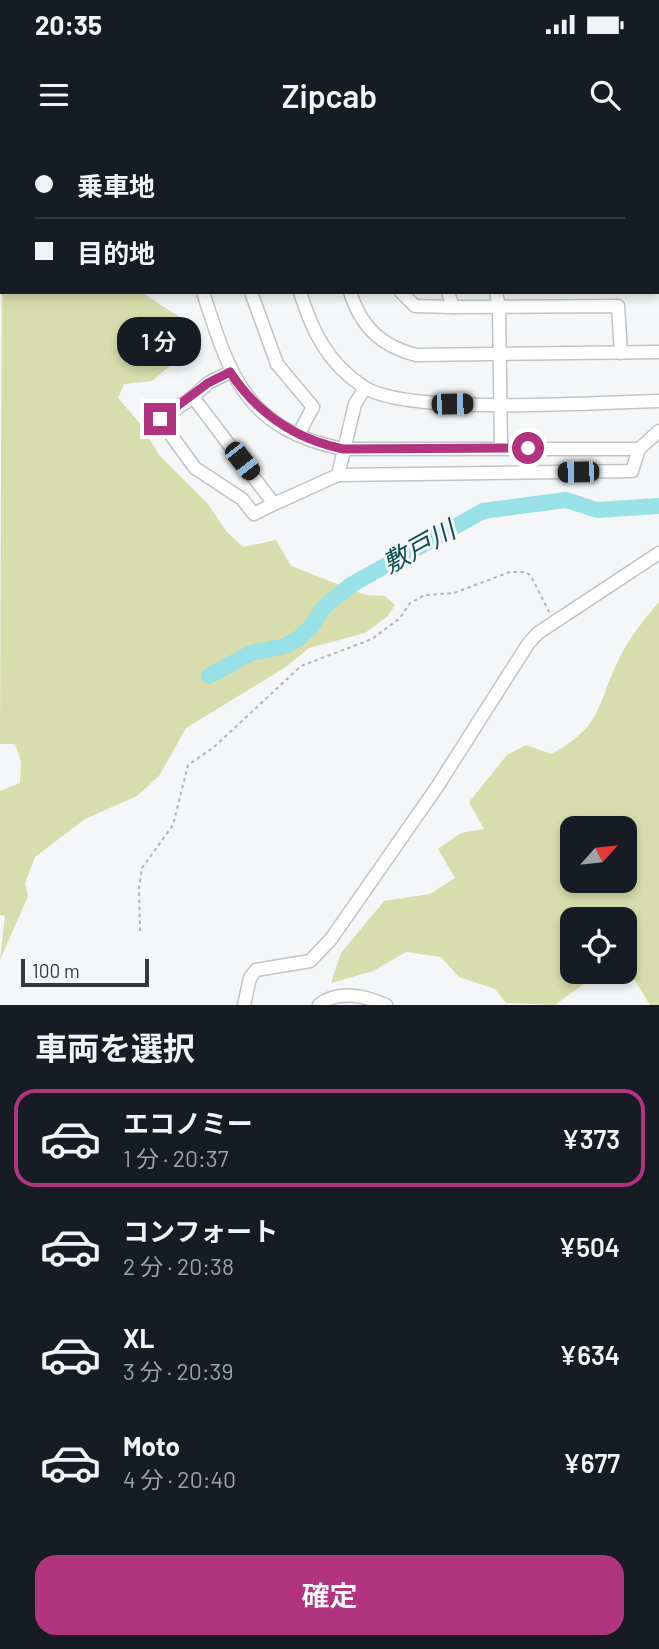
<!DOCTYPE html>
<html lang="ja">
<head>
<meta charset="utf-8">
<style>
	:root { --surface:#171b24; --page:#242831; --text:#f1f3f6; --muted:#9ea1a6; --line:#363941; --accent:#b2337f }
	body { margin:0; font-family:Barlow,"Noto Sans JP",sans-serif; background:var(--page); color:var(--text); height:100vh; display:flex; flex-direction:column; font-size:26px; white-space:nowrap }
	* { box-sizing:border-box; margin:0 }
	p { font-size:23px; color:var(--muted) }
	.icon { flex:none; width:38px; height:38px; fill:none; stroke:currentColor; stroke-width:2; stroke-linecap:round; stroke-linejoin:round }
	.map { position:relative; height:865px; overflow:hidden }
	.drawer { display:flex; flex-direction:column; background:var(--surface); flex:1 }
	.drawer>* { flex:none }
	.guide { position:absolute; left:0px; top:0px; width:660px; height:154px; box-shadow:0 4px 10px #0003; display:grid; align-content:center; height:154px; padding:0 35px; background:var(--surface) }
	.needle { width:46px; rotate:63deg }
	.fabs { position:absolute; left:560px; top:676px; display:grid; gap:14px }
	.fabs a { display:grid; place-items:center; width:77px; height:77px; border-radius:14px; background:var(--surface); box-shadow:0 4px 10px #0003; font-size:35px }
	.scale { position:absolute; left:21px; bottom:18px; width:128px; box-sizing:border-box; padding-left:7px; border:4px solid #373839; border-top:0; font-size:19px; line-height:24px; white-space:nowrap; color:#373839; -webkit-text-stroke:5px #f4f6f8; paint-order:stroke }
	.end { position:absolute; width:32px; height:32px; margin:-16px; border:9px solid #b2337f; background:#fff; box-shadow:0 0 0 4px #fff }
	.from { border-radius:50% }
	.bubble { position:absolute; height:49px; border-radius:21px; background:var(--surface); box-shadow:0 4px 10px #0003; font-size:23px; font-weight:600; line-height:49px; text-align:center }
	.car { position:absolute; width:21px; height:42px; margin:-21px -10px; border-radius:9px; box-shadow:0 0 5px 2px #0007; background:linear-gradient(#222 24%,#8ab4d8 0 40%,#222 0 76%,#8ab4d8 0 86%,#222 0) }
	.guide b { display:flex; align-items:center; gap:24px; height:66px; font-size:26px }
	.guide b+b { border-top:2px solid var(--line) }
	.guide i { width:18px; height:18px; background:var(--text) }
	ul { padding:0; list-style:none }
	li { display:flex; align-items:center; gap:21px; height:98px; margin:0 14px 10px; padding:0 21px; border:4px solid transparent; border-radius:21px }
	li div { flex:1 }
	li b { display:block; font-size:26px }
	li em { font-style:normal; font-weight:600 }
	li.current { border-color:var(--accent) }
	li>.icon { width:63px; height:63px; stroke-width:1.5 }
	h2 { padding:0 35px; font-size:32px; line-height:84px }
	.action { display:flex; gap:14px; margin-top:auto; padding:14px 35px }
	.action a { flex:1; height:80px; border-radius:21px; background:var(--accent); color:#fff; font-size:28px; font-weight:600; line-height:80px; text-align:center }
	.status { display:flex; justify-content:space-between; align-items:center; height:49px; padding:0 35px; background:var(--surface); direction:ltr }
	.status svg { height:19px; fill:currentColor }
	header { display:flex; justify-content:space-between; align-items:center; height:91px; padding:0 35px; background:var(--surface); font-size:32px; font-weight:600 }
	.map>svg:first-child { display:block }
	.green { fill:#d7ddac; fill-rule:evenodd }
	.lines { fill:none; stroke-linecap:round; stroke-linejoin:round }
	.river { stroke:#98e1e7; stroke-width:16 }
	.minor-casing { stroke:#c1c4c6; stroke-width:15 }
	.path { stroke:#b3b4b6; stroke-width:2; stroke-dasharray:3.5 3.5; stroke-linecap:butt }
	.minor { stroke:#fff; stroke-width:12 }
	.route { stroke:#b2337f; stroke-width:9 }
	.labels { text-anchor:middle; stroke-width:6; stroke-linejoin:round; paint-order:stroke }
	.water-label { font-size:26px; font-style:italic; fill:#0d4f53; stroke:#f4f6f8 }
</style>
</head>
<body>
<div class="status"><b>20:35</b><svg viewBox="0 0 49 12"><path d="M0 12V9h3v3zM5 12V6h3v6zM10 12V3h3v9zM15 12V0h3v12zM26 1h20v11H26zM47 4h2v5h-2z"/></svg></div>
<header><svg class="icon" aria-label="menu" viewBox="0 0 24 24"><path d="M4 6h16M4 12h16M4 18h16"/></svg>Zipcab<svg class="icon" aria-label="search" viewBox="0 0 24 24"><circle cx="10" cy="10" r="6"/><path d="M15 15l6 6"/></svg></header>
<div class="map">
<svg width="659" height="865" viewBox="0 0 659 865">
	<rect width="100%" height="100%" fill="#f4f6f8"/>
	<!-- green -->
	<g class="green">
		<path d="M2 86V152H141L178 176 187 199 184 214 152 241 124 244 118 258 142 286 159 315 208 364 227 392 243 407 276 400 291 426 366 455 385 456 395 465 388 476 365 493 309 508 286 527 186 588 159 636 137 656 85 679 35 717 25 743 28 756 0 820 5 776 0 775V651L20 643 21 621 15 604H0Z"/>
		<path d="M659 462V865H650L625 824V779H572V831H586L589 840 555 865 506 863 495 849 459 837 441 817 406 812 373 831 331 843 341 813 384 761 430 754 455 738 438 709 461 693 484 689 469 662 507 615 526 605 551 614C604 587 597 561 621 515 631 496 645 478 659 462ZM572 688H625V740H572Z"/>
	</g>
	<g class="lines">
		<!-- river -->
		<path class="river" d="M209 536 251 513 285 506 298 499 310 488 324 467 351 445 483 371 566 360 597 370 659 366"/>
		<defs>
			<g id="minor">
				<path d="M203 0 204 2"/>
				<path d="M252 0 253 2"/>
				<path d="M301 0 302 2"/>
				<path d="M351 0 352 2"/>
				<path d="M400 0 401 2"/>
				<path d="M449 0 450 2"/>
				<path d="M175 2 178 0"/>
				<path d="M283 2 288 0"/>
				<path d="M641 2V0"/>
				<path d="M658 38 659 39"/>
				<path d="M203 152C230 237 246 289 343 309H639"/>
				<path d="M251 152 277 224 313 267 298 295"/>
				<path d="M300 152C312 191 328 224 364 247 409 276 598 262 659 261"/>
				<path d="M350 152C361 187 381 206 416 215L659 212"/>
				<path d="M401 152 415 166 453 167"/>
				<path d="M448 152 453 167 618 166 621 213"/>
				<path d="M496 152 499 167 501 308"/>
				<path d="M230 232 208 243 193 257 274 364 338 335 355 264 365 248"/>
				<path d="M193 257 160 280 195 328 242 359 254 374 274 364"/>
				<path d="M338 335 632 331 639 309 659 291"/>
				<path d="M244 865 250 838 256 830 310 821 331 799 437 647 528 504 538 493 659 413"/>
				<path d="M319 865C338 849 366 856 386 865"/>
			</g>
		</defs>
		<!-- minor casing -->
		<use href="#minor" class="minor-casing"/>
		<!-- path -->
		<path class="path" d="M140 791 139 748 142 728 173 685 188 625 213 608 301 526 372 499 400 478 410 463 425 455 454 453 510 432H526L531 436 550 474"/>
		<!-- minor -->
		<use href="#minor" class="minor"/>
	</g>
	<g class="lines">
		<!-- route -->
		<path class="route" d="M160 279 208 243 230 232C257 273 295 299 343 309L528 308"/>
	</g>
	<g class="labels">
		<!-- water labels -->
		<g class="water-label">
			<text transform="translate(419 407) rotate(-29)" y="9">敷戸川</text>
		</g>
	</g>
</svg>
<div class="fabs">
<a><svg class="needle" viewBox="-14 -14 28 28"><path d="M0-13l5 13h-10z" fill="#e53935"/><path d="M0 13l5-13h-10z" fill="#9ea1a6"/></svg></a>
<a><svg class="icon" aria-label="locate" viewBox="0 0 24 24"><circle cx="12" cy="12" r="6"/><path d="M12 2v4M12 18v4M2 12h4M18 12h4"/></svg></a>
</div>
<div class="scale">100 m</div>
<i class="end from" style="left:528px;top:308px"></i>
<i class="end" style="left:160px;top:279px"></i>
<div class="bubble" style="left:117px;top:177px;width:84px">1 分</div>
<i class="car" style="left:452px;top:264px;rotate:89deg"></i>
<i class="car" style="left:242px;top:321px;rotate:142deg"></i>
<i class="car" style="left:578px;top:332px;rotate:269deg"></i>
<div class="guide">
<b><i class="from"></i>乗車地</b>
<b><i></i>目的地</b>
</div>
</div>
<section class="drawer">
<h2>車両を選択</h2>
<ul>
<li class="current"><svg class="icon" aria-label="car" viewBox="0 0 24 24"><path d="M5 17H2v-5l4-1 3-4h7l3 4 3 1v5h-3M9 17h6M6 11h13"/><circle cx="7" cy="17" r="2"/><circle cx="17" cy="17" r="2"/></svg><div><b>エコノミー</b><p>1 分 · 20:37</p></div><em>¥373</em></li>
<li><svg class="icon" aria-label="car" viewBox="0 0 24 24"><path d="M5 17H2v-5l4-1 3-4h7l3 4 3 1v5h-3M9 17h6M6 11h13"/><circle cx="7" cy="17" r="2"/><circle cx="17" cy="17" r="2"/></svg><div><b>コンフォート</b><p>2 分 · 20:38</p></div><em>¥504</em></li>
<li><svg class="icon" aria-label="car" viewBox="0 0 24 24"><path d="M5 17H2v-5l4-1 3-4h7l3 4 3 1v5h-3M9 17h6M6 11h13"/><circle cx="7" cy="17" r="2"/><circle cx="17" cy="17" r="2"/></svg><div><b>XL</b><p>3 分 · 20:39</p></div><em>¥634</em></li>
<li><svg class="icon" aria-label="car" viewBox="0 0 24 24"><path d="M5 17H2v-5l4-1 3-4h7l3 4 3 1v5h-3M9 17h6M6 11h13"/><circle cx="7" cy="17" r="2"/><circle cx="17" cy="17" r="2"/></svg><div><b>Moto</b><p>4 分 · 20:40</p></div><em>¥677</em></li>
</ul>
<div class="action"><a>確定</a></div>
</section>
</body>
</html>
